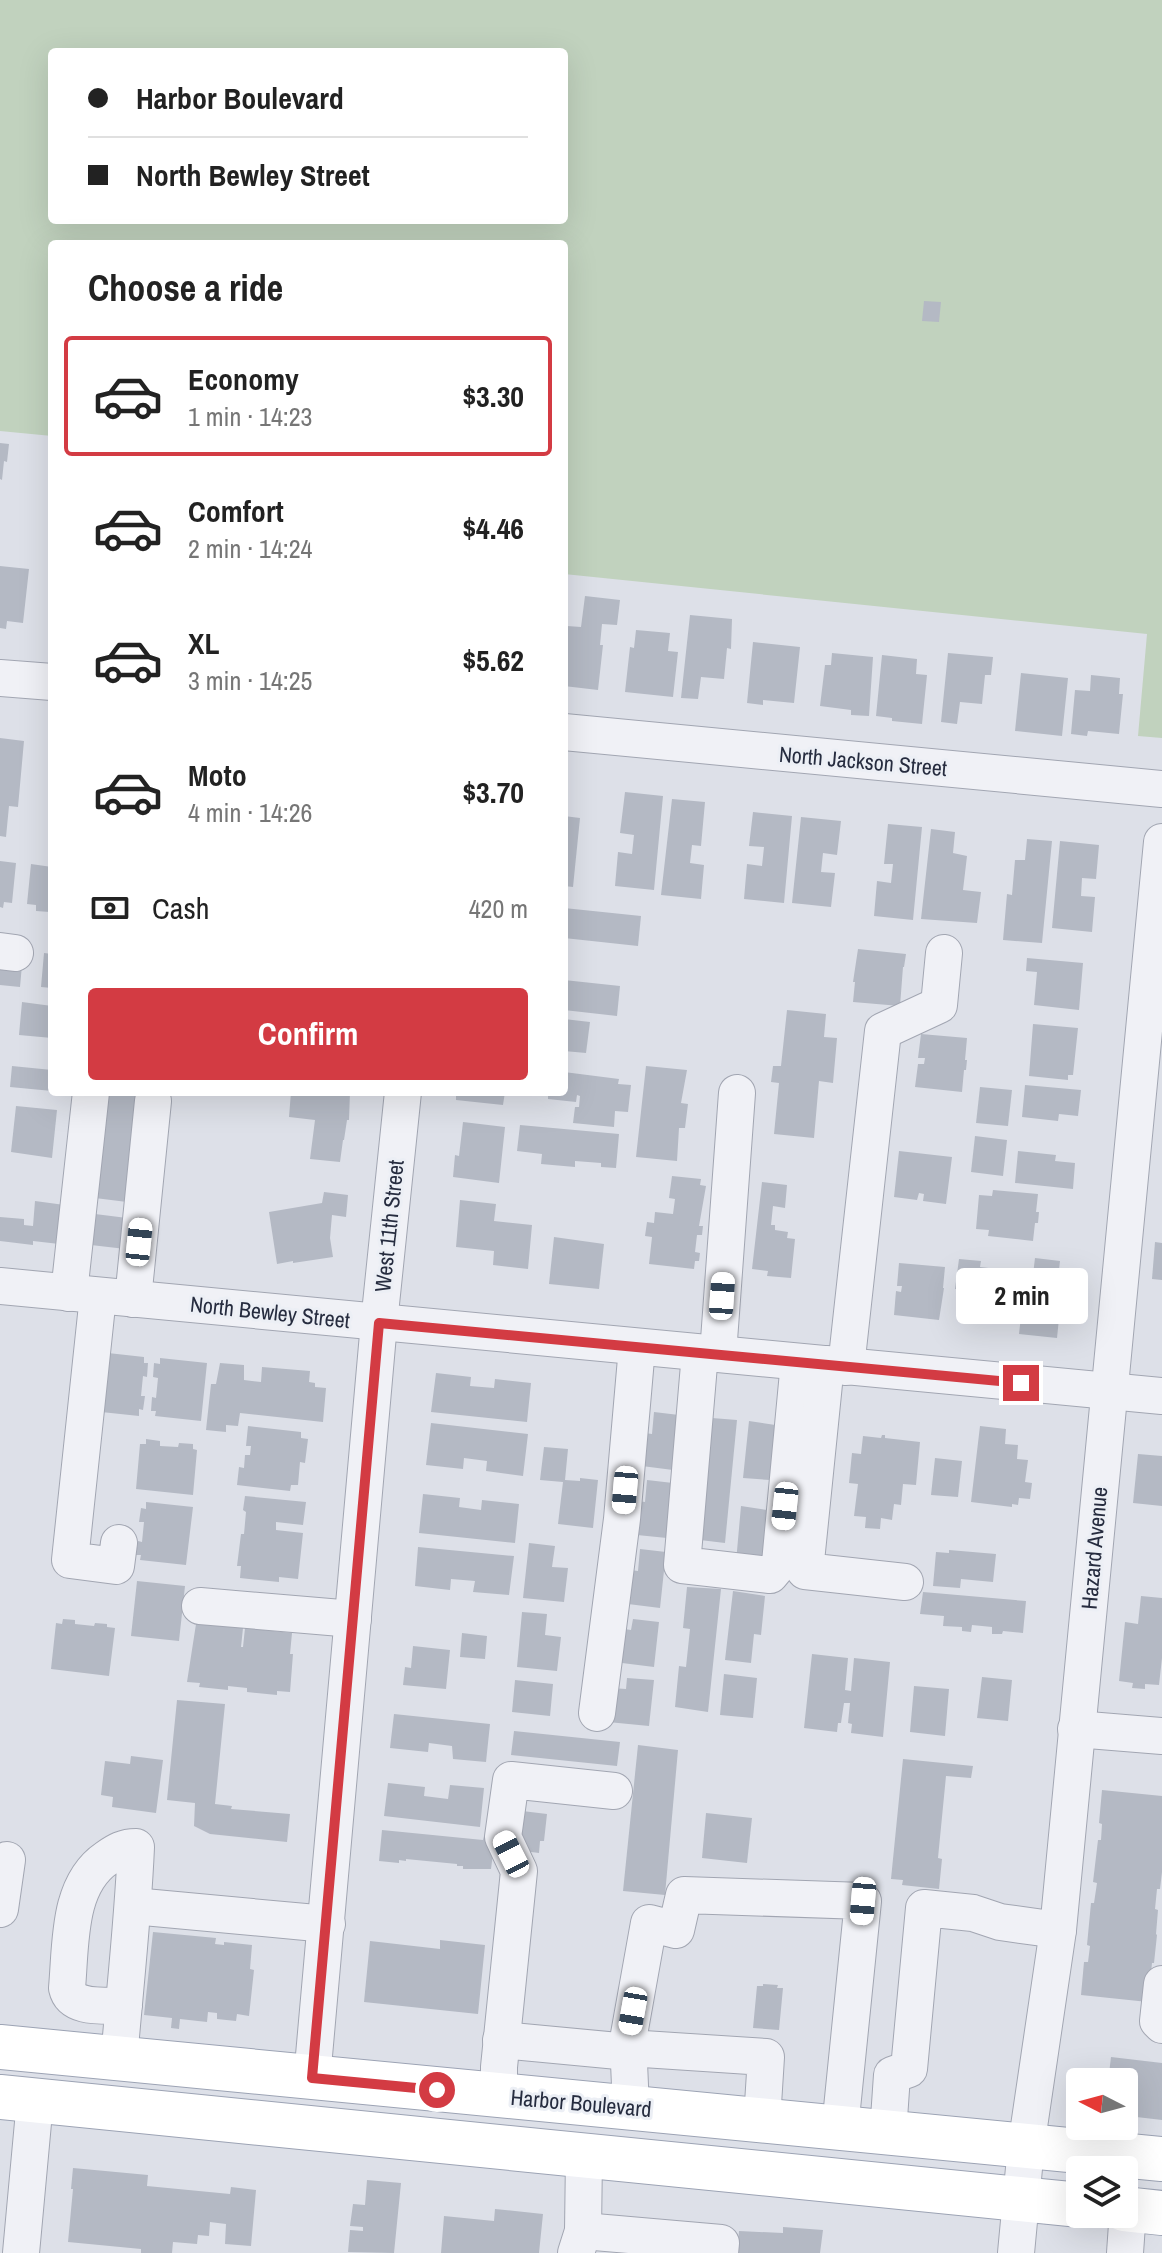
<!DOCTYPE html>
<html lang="en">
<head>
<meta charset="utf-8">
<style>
	:root { --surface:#fff; --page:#f2f2f2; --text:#222; --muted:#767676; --line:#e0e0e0; --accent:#d33b43 }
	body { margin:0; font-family:"Archivo Narrow",sans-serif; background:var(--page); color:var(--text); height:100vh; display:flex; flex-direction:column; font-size:30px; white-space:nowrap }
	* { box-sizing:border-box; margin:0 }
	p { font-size:26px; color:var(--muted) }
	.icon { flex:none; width:44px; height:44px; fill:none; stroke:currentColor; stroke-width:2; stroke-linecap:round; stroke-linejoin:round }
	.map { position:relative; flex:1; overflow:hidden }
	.sheet { position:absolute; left:48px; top:240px; width:520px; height:856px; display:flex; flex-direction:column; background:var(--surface); border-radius:8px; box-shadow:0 8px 32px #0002 }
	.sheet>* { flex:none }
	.top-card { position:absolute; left:48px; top:48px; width:520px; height:176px; border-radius:8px; box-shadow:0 8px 32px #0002; display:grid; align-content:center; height:176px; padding:0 40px; background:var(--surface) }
	.needle { width:52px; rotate:276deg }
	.tools { position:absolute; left:1066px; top:2068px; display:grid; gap:16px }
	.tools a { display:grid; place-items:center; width:72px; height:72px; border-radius:8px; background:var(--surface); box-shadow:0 8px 32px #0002; font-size:40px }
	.end { position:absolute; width:36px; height:36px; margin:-18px; border:10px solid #d33b43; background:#fff; box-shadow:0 0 0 4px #fff }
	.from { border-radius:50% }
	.bubble { position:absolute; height:56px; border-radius:8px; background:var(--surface); box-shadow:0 8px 32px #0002; font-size:26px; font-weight:800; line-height:56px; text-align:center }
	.car { position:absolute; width:24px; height:48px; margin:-24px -12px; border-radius:10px; box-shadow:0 0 6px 2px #0007; background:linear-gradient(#fff 24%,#345 0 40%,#fff 0 76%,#345 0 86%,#fff 0) }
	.top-card b { display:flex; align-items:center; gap:28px; height:76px; font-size:30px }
	.top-card b+b { border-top:2px solid var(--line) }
	.top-card i { width:20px; height:20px; background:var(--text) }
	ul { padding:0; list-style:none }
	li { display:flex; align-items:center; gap:24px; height:120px; margin:0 16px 12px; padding:0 24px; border:4px solid transparent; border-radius:8px }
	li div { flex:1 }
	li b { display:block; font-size:30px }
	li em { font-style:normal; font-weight:800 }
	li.active { border-color:var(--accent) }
	li>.icon { width:72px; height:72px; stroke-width:1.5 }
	h2 { padding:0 40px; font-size:36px; line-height:96px }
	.pay { display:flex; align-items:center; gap:20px; height:88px; padding:0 40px; font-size:30px }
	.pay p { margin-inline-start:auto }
	.button { display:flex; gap:16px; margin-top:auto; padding:16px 40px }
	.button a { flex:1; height:92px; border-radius:8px; background:var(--accent); color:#fff; font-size:32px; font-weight:800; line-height:92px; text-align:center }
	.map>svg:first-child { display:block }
	.green { fill:#c1d2be; fill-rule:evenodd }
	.building { fill:#b4b9c4 }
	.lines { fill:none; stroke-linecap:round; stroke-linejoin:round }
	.minor-casing { stroke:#a2a6b2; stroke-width:38 }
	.major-casing { stroke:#9ca3b4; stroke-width:46 }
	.minor { stroke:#f0f1f6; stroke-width:36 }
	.major { stroke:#fff; stroke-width:44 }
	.route { stroke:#d33b43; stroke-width:10 }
	.labels { text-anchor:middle; stroke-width:6; stroke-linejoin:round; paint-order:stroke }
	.street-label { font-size:22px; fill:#262c3f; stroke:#eceff5 }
</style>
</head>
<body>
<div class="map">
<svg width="1162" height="2253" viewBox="0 0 1162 2253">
	<rect width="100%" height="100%" fill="#dde0e8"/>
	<!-- green -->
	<path class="green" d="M0 0H1162V738L1138 736 1147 634 564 574V244H52V436L0 431ZM52 52H564V220H52Z"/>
	<!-- building -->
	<g class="building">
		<path d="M924 301 941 302 939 322 922 321Z"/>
		<path d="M0 443 9 444 7 462 4 461 2 480 0 479Z"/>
		<path d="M0 566 29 569 23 623 7 621 6 629 0 628Z"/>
		<path d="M585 596 620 600 617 625 602 624 600 645H603L598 690 564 686V641H566L567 626 581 627Z"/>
		<path d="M690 615 732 619 731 649 727 648 724 679 701 677 698 699 681 698Z"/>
		<path d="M636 630 670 633 668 651 678 652 673 697 625 692 630 647 634 648Z"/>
		<path d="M753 642 800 647 794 703 763 700V705L747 703Z"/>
		<path d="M832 653 873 657 869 716 851 715V710L820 706 825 665H831Z"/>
		<path d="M948 653 993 657 991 675H985L982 704 960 702 957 724 941 722Z"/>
		<path d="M882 655 917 659 916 674 927 675 922 724 892 721V718L876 716Z"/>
		<path d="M1021 673 1068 678 1062 736 1015 731Z"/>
		<path d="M1091 675 1120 678 1119 694H1123L1119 734 1088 731 1087 736 1071 734 1075 690 1090 691Z"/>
		<path d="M0 738 24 741 18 807 9 806 6 837 0 836Z"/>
		<path d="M625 792 663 796 654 890 615 886 618 852 632 854 634 835 620 833Z"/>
		<path d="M672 799 705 802 701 846 692 845 690 863 704 865 701 899 661 895Z"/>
		<path d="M753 812 792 816 784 903 744 899 747 864 762 866 764 847 749 846Z"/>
		<path d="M564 816 580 818 573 887 564 886Z"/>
		<path d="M801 817 841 821 837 855 823 853 821 872 835 873 831 907 792 903Z"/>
		<path d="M888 824 922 827 913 920 874 916 877 881 891 883 893 864H884Z"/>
		<path d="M931 829 955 832 953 853 967 856 963 890 981 892 977 923 921 919Z"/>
		<path d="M1027 839 1052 841 1042 943 1003 940 1007 894 1012 895 1015 860H1025Z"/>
		<path d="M1060 841 1099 845 1096 879 1082 878 1081 896 1095 897 1092 932 1052 928Z"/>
		<path d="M0 861 16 863 12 903 4 902 3 908 0 907Z"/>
		<path d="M31 864 52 867V906H50V912L36 911V905L27 904Z"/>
		<path d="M564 908 641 916 638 946 564 938Z"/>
		<path d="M858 949 906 954 904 967H903L900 1006 853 1002 855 982H853Z"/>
		<path d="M44 953 52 954V988L41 987Z"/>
		<path d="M1027 958 1083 963 1079 1010 1034 1005 1037 972 1026 971Z"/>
		<path d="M0 963 22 965 20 987 0 985Z"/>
		<path d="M564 980 620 986 617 1016 564 1010Z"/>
		<path d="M22 1002 52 1006V1038L19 1035Z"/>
		<path d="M787 1010 826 1014 824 1037 837 1038 833 1083 819 1081 814 1138 774 1134 779 1083 771 1082 773 1066H781Z"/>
		<path d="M564 1019 590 1022 586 1053 564 1051Z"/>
		<path d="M1033 1024 1078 1028 1073 1075H1068V1080L1029 1076Z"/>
		<path d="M921 1034 967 1038 965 1060H967L966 1070H964L962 1092 915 1087 918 1064H924L925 1058H918Z"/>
		<path d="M12 1066 52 1070V1091L10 1087Z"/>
		<path d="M646 1066 687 1070 681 1103 688 1104 685 1128H679L677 1161 636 1157Z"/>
		<path d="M564 1072 619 1079 618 1084 631 1085 628 1112 615 1111 614 1127 573 1123 575 1107H579L580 1096 577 1095 576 1102 548 1099V1092H564Z"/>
		<path d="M1025 1085 1081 1090 1078 1116 1059 1114 1058 1121 1022 1117Z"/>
		<path d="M980 1087 1012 1090 1008 1126 976 1123Z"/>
		<path d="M106 1092H138L127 1202 95 1198Z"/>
		<path d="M291 1092H350L349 1120H347L344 1140H343L340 1162 310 1159 315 1120 289 1117Z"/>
		<path d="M456 1092H505L503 1105 456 1100Z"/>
		<path d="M16 1106 57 1110 52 1158 11 1152Z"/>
		<path d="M463 1122 505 1127 499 1183 453 1177 455 1155 459 1156Z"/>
		<path d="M520 1125 619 1134 616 1168 601 1167V1163L575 1161V1167L541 1164 542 1154 517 1151Z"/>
		<path d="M975 1136 1007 1140 1003 1176 971 1172Z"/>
		<path d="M899 1151 952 1157 946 1204 923 1201 924 1194 919 1193 917 1200 894 1197Z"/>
		<path d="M1018 1151 1056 1155 1055 1161 1075 1163 1073 1189 1015 1183Z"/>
		<path d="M672 1176 701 1179 700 1185 706 1186 699 1226H703L702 1235H697L695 1252 700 1253 699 1261H695L694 1269 649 1264 652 1237 645 1236 647 1222 654 1223 655 1212 673 1214 675 1199 669 1198Z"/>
		<path d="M762 1182 787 1185 785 1208 773 1206 771 1225H775V1230L788 1232 787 1238 795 1239 791 1278 767 1276 768 1271 752 1269Z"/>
		<path d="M993 1190 1038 1194 1036 1212H1039L1038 1223H1035L1033 1241 988 1236 989 1230 976 1229 979 1195 992 1196Z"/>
		<path d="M324 1192 348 1195 346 1217 332 1215 330 1238 333 1257 293 1263V1261L277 1264 269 1212 322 1203Z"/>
		<path d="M460 1200 496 1204 494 1221 532 1225 528 1269 493 1265 494 1251 456 1247Z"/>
		<path d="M35 1201 72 1206 68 1245 33 1241V1245L0 1241V1217L24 1219V1225L33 1226Z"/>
		<path d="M95 1214 127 1218 134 1250 91 1245Z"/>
		<path d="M554 1237 604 1244 599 1289 549 1284Z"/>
		<path d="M1155 1242 1162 1243V1280L1152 1279Z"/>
		<path d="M1035 1258 1060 1261 1057 1288 1062 1289 1057 1338 1019 1334 1022 1307 1029 1308Z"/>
		<path d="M959 1259 981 1261 980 1267 1006 1270V1275L1020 1276 1016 1311 975 1307 977 1291 955 1289Z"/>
		<path d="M899 1263 945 1267 943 1288H944L939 1320 894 1315 896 1291 901 1292 902 1286H897Z"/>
		<path d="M99 1352 144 1357V1363H148L147 1377 143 1376 141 1396H145L143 1410 139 1409V1416L92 1411Z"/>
		<path d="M160 1358 207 1363 201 1421 155 1416 156 1411H151L152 1397 156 1398 158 1378 153 1377 154 1363 160 1364Z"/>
		<path d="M220 1363 244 1365V1380L261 1382 262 1367 310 1371 309 1382 315 1383V1387L326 1388 323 1422 240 1413 238 1426 226 1425V1432L206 1430 211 1384H216Z"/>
		<path d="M436 1373 471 1377 470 1386 494 1388 495 1379 531 1383 527 1422 431 1412Z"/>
		<path d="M654 1412 679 1415 673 1470 634 1465 638 1432 652 1434Z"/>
		<path d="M712 1418 737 1420 725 1543 700 1540Z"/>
		<path d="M749 1421 782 1426 771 1465 770 1480 743 1478Z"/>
		<path d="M431 1423 528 1434 523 1476 486 1471 487 1461 464 1458 463 1469 426 1465Z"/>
		<path d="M248 1426 301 1432V1438L308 1439 305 1463 300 1462 298 1485H291L290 1491 237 1485 239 1467 244 1468 245 1455H250L251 1446H246Z"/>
		<path d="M980 1426 1006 1429 1005 1444 1018 1445 1017 1459 1028 1460 1025 1482 1032 1483 1030 1499 1019 1498 1018 1505 1012 1504V1507L971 1502Z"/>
		<path d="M882 1435H885V1438L920 1442 916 1485 903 1484 901 1505 894 1504 892 1520 881 1518 880 1529 865 1528 866 1517 854 1516 858 1484 849 1483 852 1453 861 1454 863 1436 881 1438Z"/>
		<path d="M146 1439 160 1441V1446L178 1447 179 1443 193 1444V1449L197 1450 193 1495 136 1489 140 1444H146Z"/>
		<path d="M544 1447 568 1449 565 1480 580 1481V1478L598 1480 593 1528 558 1524 563 1482 540 1480Z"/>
		<path d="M1138 1454 1162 1456V1506L1133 1503Z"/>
		<path d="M935 1458 962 1461 958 1497 931 1495Z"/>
		<path d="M647 1480 673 1483 667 1538 627 1534 630 1500 645 1502Z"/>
		<path d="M423 1494 460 1498 459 1507 481 1510 482 1500 519 1504 515 1543 419 1533Z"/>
		<path d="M245 1496 306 1502 303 1525 276 1522V1530L303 1533 298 1579 279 1577V1582L240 1578 241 1566H237L241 1534H244L246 1512 243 1510Z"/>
		<path d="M146 1502 193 1507 186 1565 140 1560 141 1555H136L138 1541 142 1542 144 1522H139L141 1508 146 1509Z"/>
		<path d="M741 1506 773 1511 769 1551 763 1550 762 1565 736 1562Z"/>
		<path d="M529 1543 555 1546 552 1567 568 1568 564 1602 523 1598Z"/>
		<path d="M418 1547 514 1556 509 1595 473 1592 475 1581 451 1579 450 1590 415 1586Z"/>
		<path d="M640 1549 666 1552 660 1608 620 1603 623 1569 638 1571Z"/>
		<path d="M949 1550 996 1554 993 1582 961 1579 960 1588 933 1586 936 1552 949 1553Z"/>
		<path d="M137 1581 185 1586 179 1641 131 1636Z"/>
		<path d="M687 1587 721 1589 708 1712 675 1707 679 1666 686 1667 690 1629 683 1628Z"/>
		<path d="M733 1591 765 1596 761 1635 754 1634 751 1663 725 1660Z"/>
		<path d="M923 1592 1026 1601 1023 1633 1003 1631 1002 1634H992V1627L972 1625 971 1632 962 1631V1627L943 1626 944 1616 920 1614Z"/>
		<path d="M1141 1596 1162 1598V1658L1159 1685 1145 1684V1689L1132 1688 1133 1683 1119 1681 1125 1622 1138 1624Z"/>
		<path d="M522 1612 547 1614 545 1635 561 1637 557 1671 517 1667Z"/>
		<path d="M63 1619 75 1620V1624L94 1626 95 1623 107 1624V1627L115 1628 109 1676 51 1669 56 1623 62 1624Z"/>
		<path d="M633 1619 659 1622 654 1667 614 1662 618 1628 631 1630Z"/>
		<path d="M196 1624 243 1628 241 1647H243L245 1628 292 1633 290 1654H293L290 1692 277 1691V1695L247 1692V1688L228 1686V1690L199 1687 200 1683 187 1682Z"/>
		<path d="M462 1633 487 1636 485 1659 460 1657Z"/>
		<path d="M413 1646 450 1650 446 1689 403 1685 405 1667 411 1668Z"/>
		<path d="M812 1654 848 1658 845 1690 851 1691 854 1658 890 1662 883 1737 851 1733 852 1724 848 1723 850 1703H844L841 1723H838L837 1732 804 1728Z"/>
		<path d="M724 1674 757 1678 753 1718 720 1715Z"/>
		<path d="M982 1677 1012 1680 1008 1721 977 1718Z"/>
		<path d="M627 1678 654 1680 649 1726 608 1722 611 1688 626 1689Z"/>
		<path d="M515 1680 553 1684 550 1716 512 1712Z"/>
		<path d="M914 1686 949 1689 945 1736 910 1732Z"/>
		<path d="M177 1700 225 1704 215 1804 232 1806 231 1809 290 1814 287 1842 210 1834 194 1826 195 1803 167 1800Z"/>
		<path d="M394 1714 490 1724 486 1762 453 1759 452 1746 429 1743 428 1752 390 1748Z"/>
		<path d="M514 1731 620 1742 617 1766 511 1755Z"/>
		<path d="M638 1745 678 1750 665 1895 623 1891Z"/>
		<path d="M131 1756 163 1760 156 1813 112 1807 113 1797 101 1795 105 1761 130 1764Z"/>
		<path d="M903 1759 973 1766 971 1778 946 1776 938 1858 942 1859 939 1889 902 1885 903 1880 891 1879Z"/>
		<path d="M388 1783 425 1787 424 1796 448 1799 450 1785 484 1788 480 1827 384 1816Z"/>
		<path d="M1102 1790 1162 1796V1872L1160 1889H1157L1155 1909 1158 1910 1156 1934 1157 1935 1154 1963H1152L1148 2002 1081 1995 1084 1962H1088L1090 1946 1087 1945 1091 1903H1094L1097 1883 1093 1882 1098 1840H1101L1102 1824 1099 1823Z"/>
		<path d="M514 1810 547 1814 544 1841H540L539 1853 516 1850Z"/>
		<path d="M706 1813 752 1818 747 1863 702 1858Z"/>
		<path d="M382 1830 483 1840 484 1836 495 1838 491 1869H463V1866H457V1864L406 1859V1861L399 1860V1863L379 1861Z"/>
		<path d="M153 1932 216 1938 215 1944 224 1945V1942L252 1945 250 1969 254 1970 249 2016 237 2014 236 2021 217 2019V2013L208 2012 207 2022 180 2019 179 2029 171 2028 172 2018 144 2015Z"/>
		<path d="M440 1940 485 1945 478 2014 364 2002 370 1941 440 1949Z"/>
		<path d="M763 1984 778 1985 777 1988H783L779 2030 753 2028 757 1986H763Z"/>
		<path d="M1111 2057 1162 2063V2120L1128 2116 1127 2121H1124V2082H1108Z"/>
		<path d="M73 2168 148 2175 147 2186 230 2194 231 2187 256 2190 251 2246 225 2244 226 2224 210 2222 209 2236 198 2235 197 2244 173 2242 172 2253H141V2249L68 2242 73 2189H71Z"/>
		<path d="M367 2180 401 2183 394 2253 348 2252 350 2230 363 2231V2227L350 2226 353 2204 365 2205Z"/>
		<path d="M495 2209 543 2214 539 2253H441L444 2216 494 2221Z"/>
		<path d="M783 2227 823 2230 820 2253H737L739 2231 783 2233Z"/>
	</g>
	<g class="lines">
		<defs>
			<g id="minor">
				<path d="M0 678 52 682"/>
				<path d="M564 732 1162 789"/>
				<path d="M0 951 15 953"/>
				<path d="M0 1286 1162 1396"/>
				<path d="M69 1293 91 1092"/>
				<path d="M98 1296 70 1560 116 1566 119 1543"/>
				<path d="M133 1299 153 1101"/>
				<path d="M700 1353 682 1565 770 1575 780 1563 799 1362"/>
				<path d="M718 1354 737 1093"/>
				<path d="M826 1364 805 1571 905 1582"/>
				<path d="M846 1367 883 1031 939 1005 944 953"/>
				<path d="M200 1606 353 1619"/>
				<path d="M597 1713 622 1519 637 1347"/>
				<path d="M1076 1729 1162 1736"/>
				<path d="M133 1906 327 1924"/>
				<path d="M0 1909 7 1860"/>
				<path d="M1162 1984 1158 2021 1162 2025"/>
				<path d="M501 2040 629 2052"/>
				<path d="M628 2048 766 2057 762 2120"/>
				<path d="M119 2059C125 1988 133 1918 136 1847 124 1847 117 1851 107 1858 67 1885 71 1945 67 1988 72 2010 105 2005 124 2006"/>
				<path d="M312 2078 379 1323 403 1092"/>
				<path d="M499 2096V2067L519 1871 503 1837 511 1780 614 1791"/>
				<path d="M631 2108 628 2040 649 1923 676 1930 684 1895 863 1901 840 2128"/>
				<path d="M888 2133 892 2075 909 2069 924 1908 973 1913 1000 1922 1058 1930"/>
				<path d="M583 2231 721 2243 720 2253"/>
				<path d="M21 2253 35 2101"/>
				<path d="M576 2253 583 2231 584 2156"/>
				<path d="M1016 2253 1026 2147 1058 1930 1162 842"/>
				<path d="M1125 2253 1128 2210"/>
			</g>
			<g id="major">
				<path d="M0 2047 1162 2159"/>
				<path d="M0 2097 1080 2205"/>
				<path d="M1124 2209 1162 2213"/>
			</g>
		</defs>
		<!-- minor casing -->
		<use href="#minor" class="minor-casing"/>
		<!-- major casing -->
		<use href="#major" class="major-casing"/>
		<!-- minor -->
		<use href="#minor" class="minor"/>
		<!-- major -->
		<use href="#major" class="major"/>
	</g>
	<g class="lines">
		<!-- route -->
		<path class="route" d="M437 2090 312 2078 379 1323 1021 1383"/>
	</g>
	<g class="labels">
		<!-- street labels -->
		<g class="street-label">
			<text transform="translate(863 761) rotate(5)" y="8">North Jackson Street</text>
			<text transform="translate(389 1226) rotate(-84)" y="8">West 11th Street</text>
			<text transform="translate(270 1312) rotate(6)" y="8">North Bewley Street</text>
			<text transform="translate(1094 1548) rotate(-85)" y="8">Hazard Avenue</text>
			<text transform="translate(581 2103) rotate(5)" y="8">Harbor Boulevard</text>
		</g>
	</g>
</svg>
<div class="tools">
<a><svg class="needle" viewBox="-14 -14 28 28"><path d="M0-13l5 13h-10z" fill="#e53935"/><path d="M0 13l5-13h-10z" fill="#767676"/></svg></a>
<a><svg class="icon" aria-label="layers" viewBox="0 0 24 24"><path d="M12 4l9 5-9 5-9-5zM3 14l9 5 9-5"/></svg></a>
</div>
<i class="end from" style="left:437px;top:2090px"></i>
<i class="end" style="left:1021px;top:1383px"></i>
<div class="bubble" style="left:956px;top:1268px;width:132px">2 min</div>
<i class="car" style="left:139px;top:1242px;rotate:6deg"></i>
<i class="car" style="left:722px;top:1296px;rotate:4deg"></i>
<i class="car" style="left:625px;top:1490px;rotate:185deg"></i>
<i class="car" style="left:785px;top:1506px;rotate:186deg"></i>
<i class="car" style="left:511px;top:1854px;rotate:333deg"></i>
<i class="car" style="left:863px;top:1901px;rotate:185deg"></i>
<i class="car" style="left:633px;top:2011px;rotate:190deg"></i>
<div class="top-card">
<b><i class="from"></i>Harbor Boulevard</b>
<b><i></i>North Bewley Street</b>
</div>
<section class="sheet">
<h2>Choose a ride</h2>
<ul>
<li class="active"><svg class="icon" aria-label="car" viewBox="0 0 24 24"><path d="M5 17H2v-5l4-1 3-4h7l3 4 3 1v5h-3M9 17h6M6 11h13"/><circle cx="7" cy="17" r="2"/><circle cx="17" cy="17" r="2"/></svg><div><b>Economy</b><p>1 min · 14:23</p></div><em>$3.30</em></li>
<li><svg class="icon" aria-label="car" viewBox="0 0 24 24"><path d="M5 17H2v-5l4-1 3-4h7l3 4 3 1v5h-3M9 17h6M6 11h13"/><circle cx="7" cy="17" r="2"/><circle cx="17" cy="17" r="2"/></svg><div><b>Comfort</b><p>2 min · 14:24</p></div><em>$4.46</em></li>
<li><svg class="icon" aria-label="car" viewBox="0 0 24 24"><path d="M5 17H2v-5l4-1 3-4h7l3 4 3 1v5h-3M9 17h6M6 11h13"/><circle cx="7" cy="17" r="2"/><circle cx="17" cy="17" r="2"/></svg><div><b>XL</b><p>3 min · 14:25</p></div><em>$5.62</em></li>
<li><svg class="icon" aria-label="car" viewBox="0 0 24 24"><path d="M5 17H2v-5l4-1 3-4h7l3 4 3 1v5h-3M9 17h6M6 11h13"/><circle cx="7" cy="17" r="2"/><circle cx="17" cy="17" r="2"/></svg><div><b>Moto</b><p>4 min · 14:26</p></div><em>$3.70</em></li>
</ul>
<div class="pay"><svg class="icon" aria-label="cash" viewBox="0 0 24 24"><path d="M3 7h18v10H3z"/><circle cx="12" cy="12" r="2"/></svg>Cash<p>420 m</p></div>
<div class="button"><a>Confirm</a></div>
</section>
</div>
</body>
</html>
